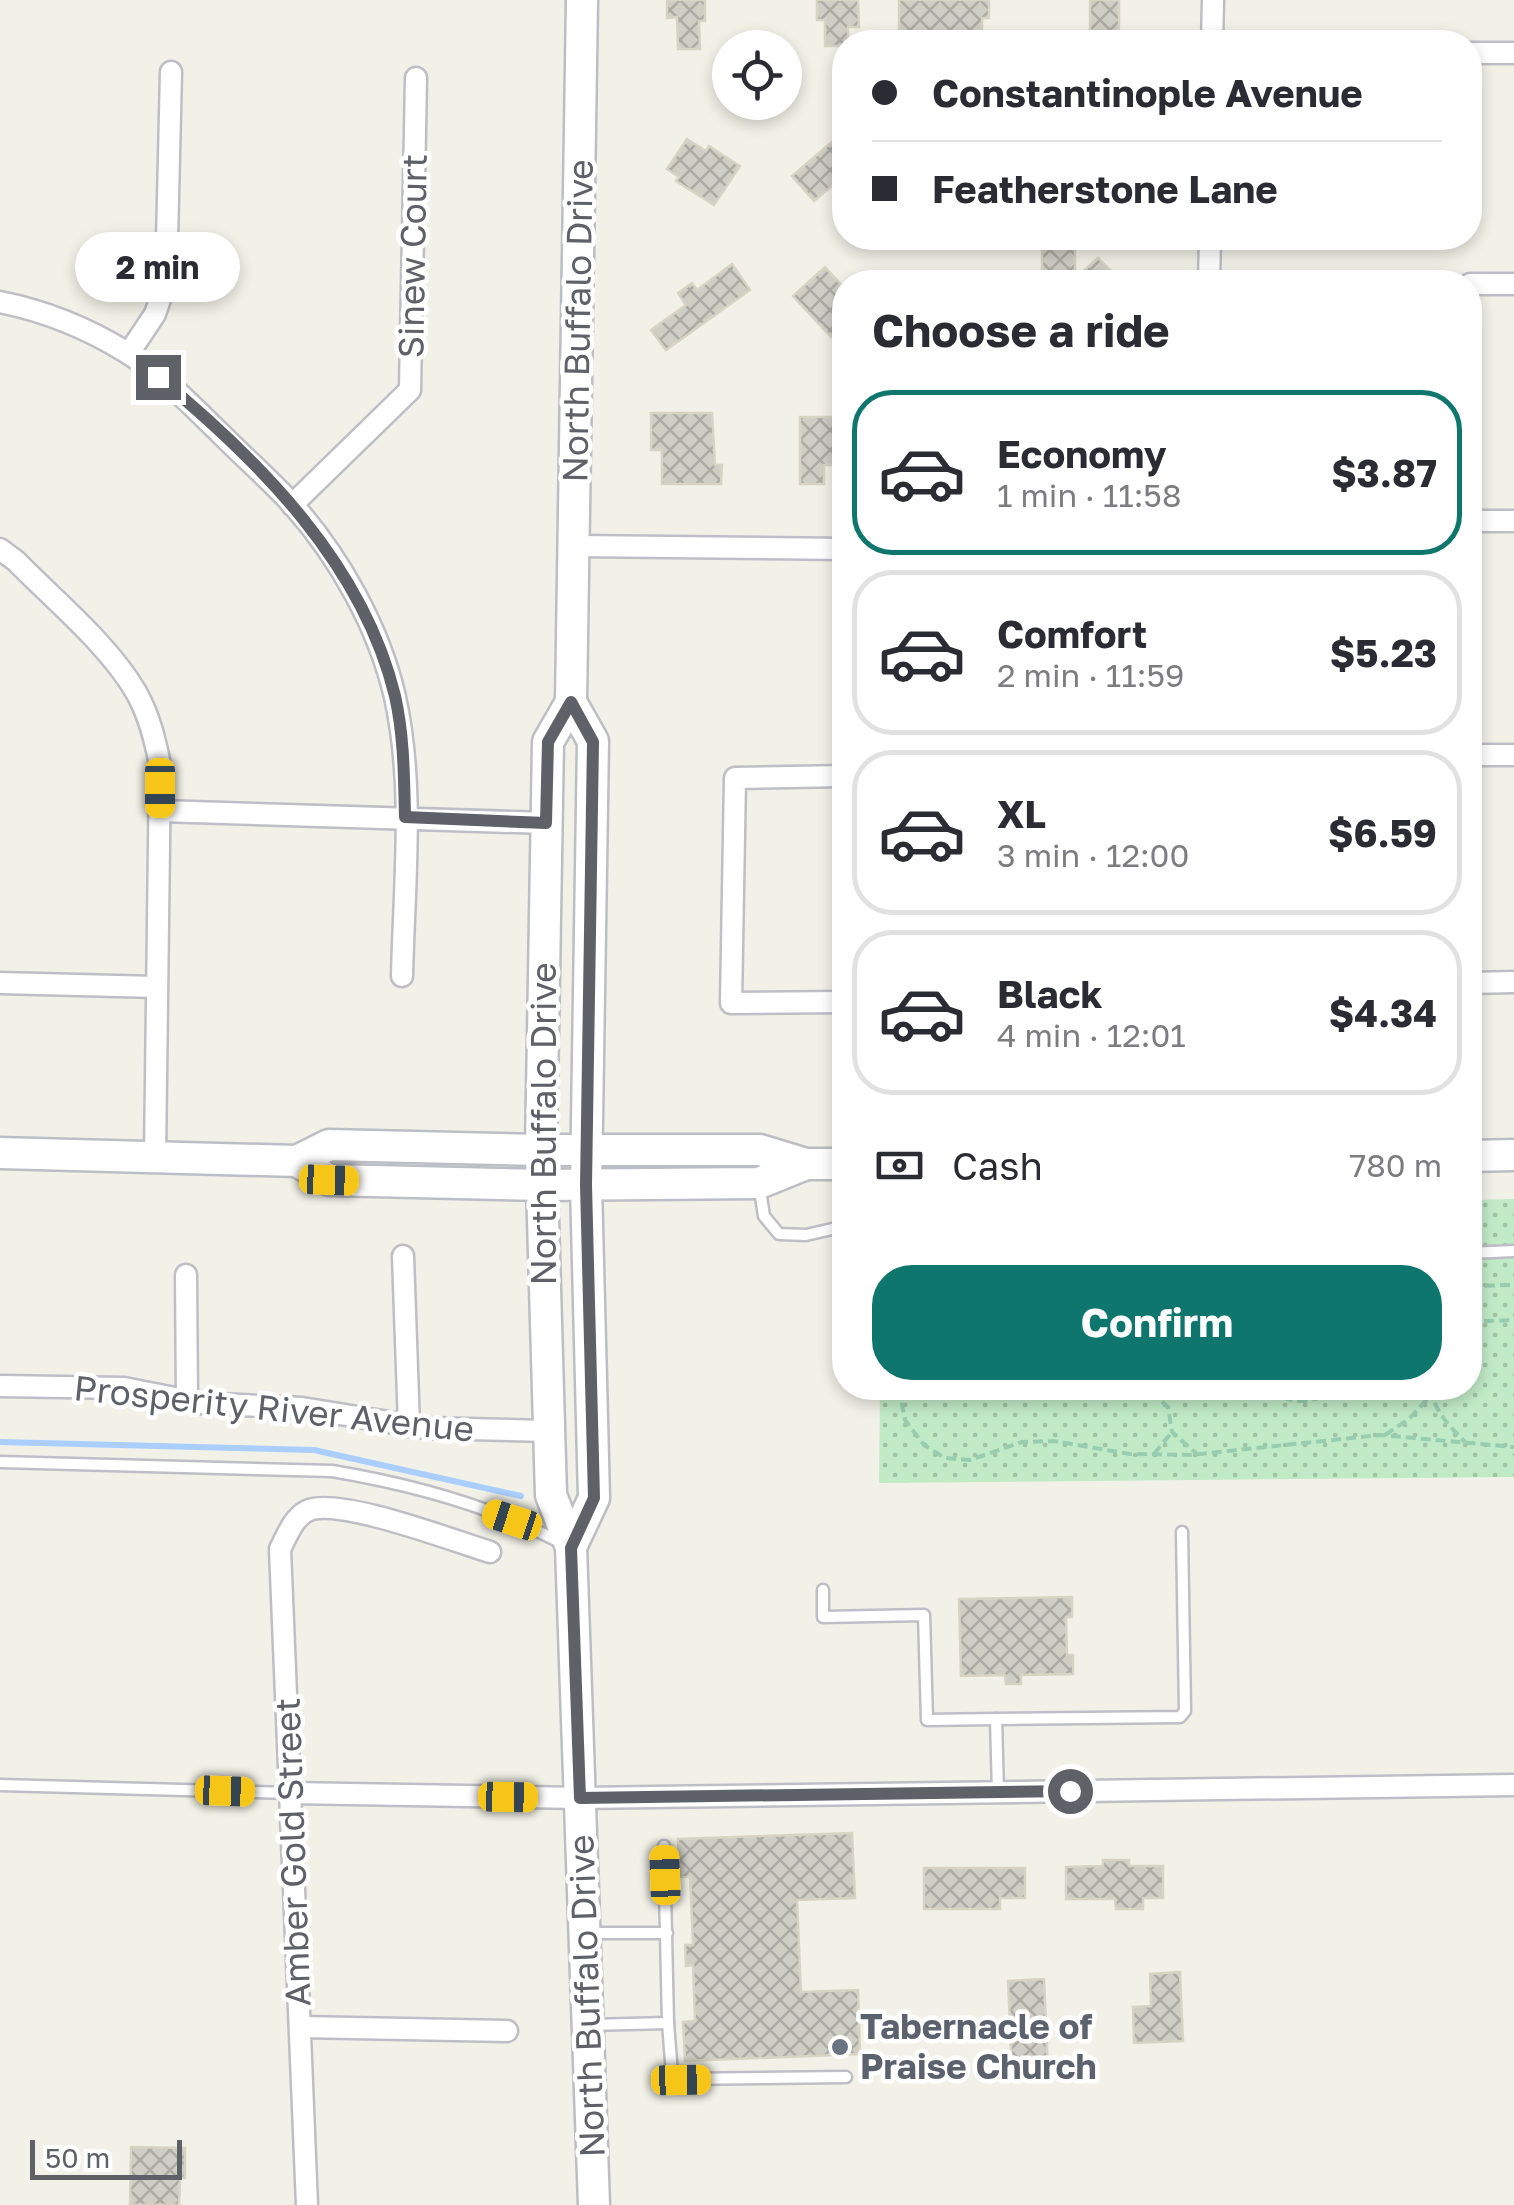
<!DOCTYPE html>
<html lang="en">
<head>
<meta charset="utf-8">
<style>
	:root { --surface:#fff; --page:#f2f2f3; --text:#2b2b33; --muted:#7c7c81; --line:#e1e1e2; --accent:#0f766e }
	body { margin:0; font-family:"Golos Text",sans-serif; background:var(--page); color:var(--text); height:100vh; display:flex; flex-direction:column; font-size:38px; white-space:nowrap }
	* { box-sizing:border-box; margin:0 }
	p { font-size:32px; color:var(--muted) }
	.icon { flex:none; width:55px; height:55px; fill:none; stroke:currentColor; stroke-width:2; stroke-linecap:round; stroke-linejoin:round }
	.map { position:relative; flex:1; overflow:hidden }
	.drawer { position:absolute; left:832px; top:270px; width:650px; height:1130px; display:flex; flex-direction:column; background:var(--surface); border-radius:40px; box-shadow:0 5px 15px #0003 }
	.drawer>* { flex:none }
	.guide { position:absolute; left:832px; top:30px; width:650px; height:220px; border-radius:40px; box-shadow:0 5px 15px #0003; display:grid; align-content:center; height:220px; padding:0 40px; background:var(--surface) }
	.buttons { position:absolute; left:712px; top:30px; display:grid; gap:20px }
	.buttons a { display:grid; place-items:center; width:90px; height:90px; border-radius:50%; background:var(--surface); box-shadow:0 5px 15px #0003; font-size:50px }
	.scale { position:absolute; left:30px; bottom:25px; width:152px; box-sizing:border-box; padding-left:10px; border:5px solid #5e6168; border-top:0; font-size:28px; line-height:35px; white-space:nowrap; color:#5e6168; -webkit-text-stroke:8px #fff; paint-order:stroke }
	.end { position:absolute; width:45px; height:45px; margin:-22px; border:12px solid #5e6168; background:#fff; box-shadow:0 0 0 5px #fff }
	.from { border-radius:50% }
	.bubble { position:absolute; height:70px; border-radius:35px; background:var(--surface); box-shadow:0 5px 15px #0003; font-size:32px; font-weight:700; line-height:70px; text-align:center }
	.car { position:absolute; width:30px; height:60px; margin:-30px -15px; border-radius:12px; box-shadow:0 0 8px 2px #0007; background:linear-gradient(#f5c518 24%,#345 0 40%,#f5c518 0 76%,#345 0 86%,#f5c518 0) }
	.guide b { display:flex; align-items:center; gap:35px; height:95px; font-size:38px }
	.guide b+b { border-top:2px solid var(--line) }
	.guide i { width:25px; height:25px; background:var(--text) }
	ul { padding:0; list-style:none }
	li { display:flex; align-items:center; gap:30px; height:165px; margin:0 20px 15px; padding:0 20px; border:5px solid var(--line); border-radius:40px }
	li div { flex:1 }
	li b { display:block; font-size:38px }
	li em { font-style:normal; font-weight:700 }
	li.current { border-color:var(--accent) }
	li>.icon { width:90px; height:90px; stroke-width:1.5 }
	h2 { padding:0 40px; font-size:45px; line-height:120px }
	.pay { display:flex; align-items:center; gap:25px; height:110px; padding:0 40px; font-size:38px }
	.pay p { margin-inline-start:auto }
	.primary-button { display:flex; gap:20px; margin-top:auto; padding:20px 40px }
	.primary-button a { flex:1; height:115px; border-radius:40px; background:var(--accent); color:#fff; font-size:40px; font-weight:700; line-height:115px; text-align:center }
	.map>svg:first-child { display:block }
	.green { fill:url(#green-dots) }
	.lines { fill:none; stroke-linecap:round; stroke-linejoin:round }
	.stream { stroke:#a9ceff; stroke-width:6 }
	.building { fill:url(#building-cross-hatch); stroke:#d7d4c4; stroke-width:2.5 }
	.service-casing { stroke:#bebfc6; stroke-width:15 }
	.minor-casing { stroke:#bebfc6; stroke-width:25 }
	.secondary-casing { stroke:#bcbec5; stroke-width:35 }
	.path { stroke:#98cdaf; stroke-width:4; stroke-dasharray:10 5; stroke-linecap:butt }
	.service { stroke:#fff; stroke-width:10 }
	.minor { stroke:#fff; stroke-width:20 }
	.secondary { stroke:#fff; stroke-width:30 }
	.route { stroke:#5e6168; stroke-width:12 }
	.worship-dot { fill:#6b7280; stroke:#fff; stroke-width:4 }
	.labels { text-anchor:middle; stroke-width:9; stroke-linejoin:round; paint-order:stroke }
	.street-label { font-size:35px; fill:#5e6168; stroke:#fff }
	.worship-label { font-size:35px; font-weight:bold; fill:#5b616d; stroke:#fff; text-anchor:start }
</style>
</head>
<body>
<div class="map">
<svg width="1514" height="2205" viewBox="0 0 1514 2205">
	<defs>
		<pattern id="green-dots" width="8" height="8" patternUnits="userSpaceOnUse" patternTransform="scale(2.5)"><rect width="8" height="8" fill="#c1ebc7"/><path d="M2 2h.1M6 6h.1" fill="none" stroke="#a0c2a5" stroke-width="1.8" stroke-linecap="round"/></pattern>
		<pattern id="building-cross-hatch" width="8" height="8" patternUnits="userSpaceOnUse" patternTransform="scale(2.5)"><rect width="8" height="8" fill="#cfcec5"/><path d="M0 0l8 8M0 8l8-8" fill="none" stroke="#ababa4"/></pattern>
	</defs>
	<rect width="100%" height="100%" fill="#f2f1e7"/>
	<!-- green -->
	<path class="green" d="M1514 1199V1477L879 1483 880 1388H1470V1200Z"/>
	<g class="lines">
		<!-- stream -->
		<path class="stream" d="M0 1442 314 1450 521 1496"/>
	</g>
	<!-- building -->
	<g class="building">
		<path d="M667 0H705V21H699L700 49H678L677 17 667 18Z"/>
		<path d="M817 0H858L859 27H848V42H845V46H825V20H817Z"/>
		<path d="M899 0H989V18H982V41H950V33H899Z"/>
		<rect x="1090" y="0" width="29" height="42"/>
		<path d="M687 139 706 151 709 146 740 166 714 205 676 181 679 177 667 169Z"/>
		<path d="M834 140 845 154V175L814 201 792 176Z"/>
		<rect x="1042" y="238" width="33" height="35"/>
		<path d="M1098 258 1122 282H1071Z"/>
		<path d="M732 264 750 290 666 350 651 330 686 305 678 293 692 283 697 290Z"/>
		<path d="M825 267 845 289V325L831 337 793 296Z"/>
		<path d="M651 413H712L715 465H722L721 484H662V450H651Z"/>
		<path d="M800 417H842L841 465H824V484H800Z"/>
		<path d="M1072 1597V1617H1066L1067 1655H1073V1674L1021 1675V1684H1006L1005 1675 961 1676 959 1599Z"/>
		<path d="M852 1833 855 1898 797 1900 801 1992 858 1990 860 2054 685 2061 683 2022 695 2021 693 1965 686 1966 685 1945H693L690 1877H679L678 1839Z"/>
		<path d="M1103 1860H1129V1866H1163V1898H1143V1909H1116L1115 1899H1066V1867L1103 1866Z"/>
		<path d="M924 1868H1025V1898H1000V1909H924Z"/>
		<path d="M1180 1972 1183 2041 1134 2043 1133 2007 1151 2006 1150 1974Z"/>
		<path d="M1044 1979 1048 2069 1012 2071 1008 1981Z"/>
		<path d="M131 2147 185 2148V2178H180L179 2205H130Z"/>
	</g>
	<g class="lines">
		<defs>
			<g id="service">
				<path d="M759 1184 764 1216 779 1234 806 1235 845 1226"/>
				<path d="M1470 1253 1514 1251"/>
				<path d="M0 1462 332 1471C410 1484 491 1506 562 1543"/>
				<path d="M823 1590V1617L924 1615 927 1720 996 1719"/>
				<path d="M0 1785 289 1793"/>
				<path d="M998 1792 996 1719 1180 1717 1185 1711 1182 1532"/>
				<path d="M664 1846 668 2023 672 2074 681 2079 846 2077"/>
				<path d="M588 1933H667"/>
				<path d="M589 2025 668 2023"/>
			</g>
			<g id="minor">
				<path d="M1212 42 1213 0"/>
				<path d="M1470 53H1514"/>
				<path d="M1209 282 1210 238"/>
				<path d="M1470 284H1514"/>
				<path d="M0 302C45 311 87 328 126 352 162 374 193 407 223 436 246 459 271 481 293 505 340 558 379 628 395 697 415 787 404 885 402 976"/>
				<path d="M129 353 155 314 166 282 171 72"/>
				<path d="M292 505 410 390 416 78"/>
				<path d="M1470 521H1514"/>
				<path d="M574 546 845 549"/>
				<path d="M0 549 16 561C54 600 108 644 136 692 149 715 155 739 160 765L155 1157"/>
				<path d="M1470 755H1514"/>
				<path d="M845 776 735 778 731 1003 845 1002"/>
				<path d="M160 811 546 823"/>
				<path d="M0 983 156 987"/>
				<path d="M1470 983 1514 982"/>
				<path d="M403 1256 409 1426"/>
				<path d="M186 1275 187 1401"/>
				<path d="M0 1386 124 1388 200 1403 302 1408 426 1428 548 1431"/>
				<path d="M290 1793 580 1798 1514 1785"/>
				<path d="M300 2027 507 2031"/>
				<path d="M307 2205 280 1549C287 1536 293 1518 307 1511 336 1496 454 1541 490 1552"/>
			</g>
			<g id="secondary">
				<path d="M582 0 571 702 548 742 541 1150 551 1495 571 1547 594 2205"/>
				<path d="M571 702 593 741 586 1185 594 1498 571 1547"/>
				<path d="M0 1153 297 1161 329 1145 541 1150H760L806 1164H845"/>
				<path d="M1470 1156 1514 1155"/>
				<path d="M297 1161 329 1180 542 1185 759 1183 806 1164"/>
			</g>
		</defs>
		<!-- service casing -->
		<use href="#service" class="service-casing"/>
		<!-- minor casing -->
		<use href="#minor" class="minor-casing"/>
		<!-- secondary casing -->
		<use href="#secondary" class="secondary-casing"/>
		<!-- path -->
		<g class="path">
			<path d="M1470 1286 1514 1285"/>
			<path d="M1470 1326 1484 1321 1514 1320"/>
			<path d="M902 1388 900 1395 905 1420 924 1445 945 1458 970 1460 1022 1442 1054 1441 1130 1454 1190 1455 1380 1435 1514 1447"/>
			<path d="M1136 1388 1153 1394 1168 1407 1172 1432 1197 1454"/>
			<path d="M1271 1388C1291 1410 1321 1400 1342 1388"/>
			<path d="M1432 1388C1432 1410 1450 1426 1465 1442"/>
			<path d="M1385 1435 1409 1419 1430 1396"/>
			<path d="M1154 1454 1172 1432"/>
		</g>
		<!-- service -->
		<use href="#service" class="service"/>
		<!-- minor -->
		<use href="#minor" class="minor"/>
		<!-- secondary -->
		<use href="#secondary" class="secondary"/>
	</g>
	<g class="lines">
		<!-- route -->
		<path class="route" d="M158 377C259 460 363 564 395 696 404 736 404 776 405 817L546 823 548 742 571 702 593 742 586 1185 594 1498 571 1548 580 1798 1070 1791"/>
	</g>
	<!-- markers -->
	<circle class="worship-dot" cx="840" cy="2047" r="10"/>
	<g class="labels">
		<!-- street labels -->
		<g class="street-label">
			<text transform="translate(413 256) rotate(-89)" y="12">Sinew Court</text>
			<text transform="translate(578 321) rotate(-89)" y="12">North Buffalo Drive</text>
			<text transform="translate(544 1124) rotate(-90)" y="12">North Buffalo Drive</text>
			<text transform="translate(274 1409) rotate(6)" y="12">Prosperity River Avenue</text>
			<text transform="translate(293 1852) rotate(-92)" y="12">Amber Gold Street</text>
			<text transform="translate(587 1996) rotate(-92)" y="12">North Buffalo Drive</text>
		</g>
		<!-- worship labels -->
		<g class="worship-label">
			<text x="860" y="2039">Tabernacle of<tspan x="860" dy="40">Praise Church</tspan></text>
		</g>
	</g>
</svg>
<div class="buttons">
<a><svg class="icon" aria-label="locate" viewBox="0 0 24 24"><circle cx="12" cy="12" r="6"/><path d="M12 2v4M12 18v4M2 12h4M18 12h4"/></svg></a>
</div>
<div class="scale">50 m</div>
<i class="end from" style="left:1070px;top:1791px"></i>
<i class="end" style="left:158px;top:377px"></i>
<div class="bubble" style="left:75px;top:232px;width:165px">2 min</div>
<i class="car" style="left:160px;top:788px;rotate:180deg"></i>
<i class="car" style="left:329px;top:1180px;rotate:92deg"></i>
<i class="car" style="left:512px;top:1520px;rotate:288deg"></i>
<i class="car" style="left:225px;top:1791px;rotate:92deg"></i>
<i class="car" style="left:508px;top:1797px;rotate:91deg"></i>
<i class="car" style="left:665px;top:1875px;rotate:358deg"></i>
<i class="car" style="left:681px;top:2080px;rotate:89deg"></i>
<div class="guide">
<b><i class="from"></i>Constantinople Avenue</b>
<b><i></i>Featherstone Lane</b>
</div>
<section class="drawer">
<h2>Choose a ride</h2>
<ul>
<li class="current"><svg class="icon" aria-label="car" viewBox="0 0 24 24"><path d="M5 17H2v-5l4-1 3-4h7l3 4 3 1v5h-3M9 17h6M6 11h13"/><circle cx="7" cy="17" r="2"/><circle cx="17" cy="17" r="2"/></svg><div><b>Economy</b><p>1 min · 11:58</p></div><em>$3.87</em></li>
<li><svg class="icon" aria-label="car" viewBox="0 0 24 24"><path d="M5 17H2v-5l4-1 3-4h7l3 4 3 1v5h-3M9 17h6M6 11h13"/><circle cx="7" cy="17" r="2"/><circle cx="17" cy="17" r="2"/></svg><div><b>Comfort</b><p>2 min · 11:59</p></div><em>$5.23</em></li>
<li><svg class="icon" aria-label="car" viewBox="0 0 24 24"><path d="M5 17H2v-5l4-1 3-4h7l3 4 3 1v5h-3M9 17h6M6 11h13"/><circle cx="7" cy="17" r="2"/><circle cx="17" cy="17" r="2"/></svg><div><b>XL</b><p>3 min · 12:00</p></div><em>$6.59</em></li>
<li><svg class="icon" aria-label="car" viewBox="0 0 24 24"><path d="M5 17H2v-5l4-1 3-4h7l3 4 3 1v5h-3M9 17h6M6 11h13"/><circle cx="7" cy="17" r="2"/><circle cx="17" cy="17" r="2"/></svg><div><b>Black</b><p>4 min · 12:01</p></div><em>$4.34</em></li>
</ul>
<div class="pay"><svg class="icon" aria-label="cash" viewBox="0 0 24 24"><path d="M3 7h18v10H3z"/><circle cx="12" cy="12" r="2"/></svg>Cash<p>780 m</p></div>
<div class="primary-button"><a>Confirm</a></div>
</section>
</div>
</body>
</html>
